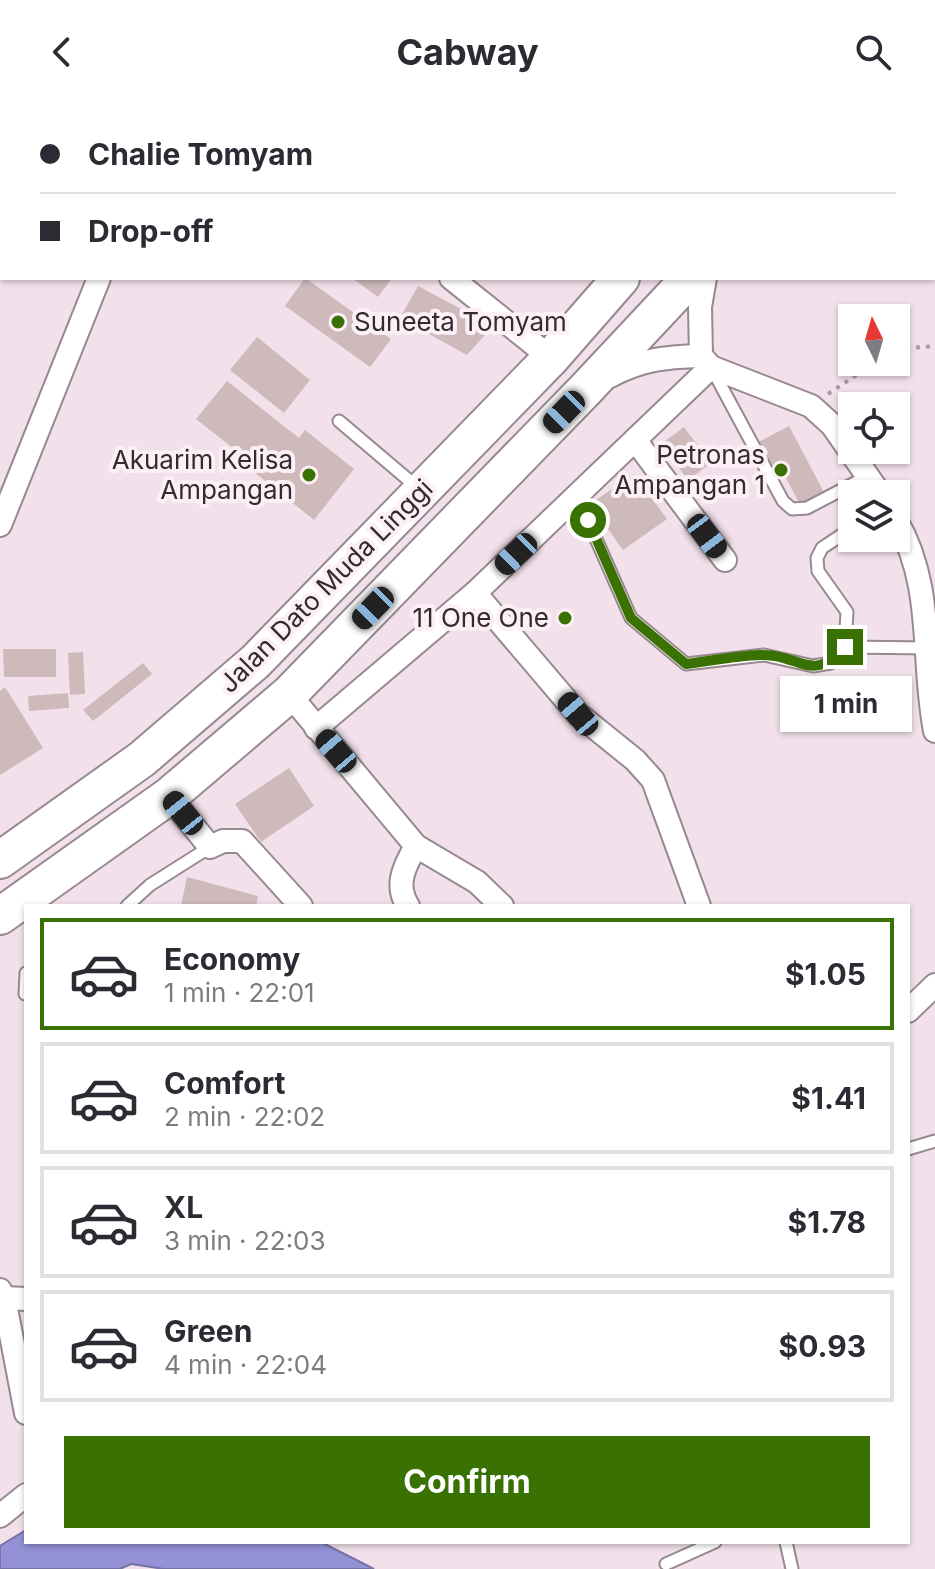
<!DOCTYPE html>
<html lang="en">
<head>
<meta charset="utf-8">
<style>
	:root { --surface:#fff; --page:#f7f7f7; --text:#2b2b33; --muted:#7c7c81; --line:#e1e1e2; --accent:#397202 }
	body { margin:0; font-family:Inter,sans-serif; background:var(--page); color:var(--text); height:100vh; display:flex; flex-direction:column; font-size:30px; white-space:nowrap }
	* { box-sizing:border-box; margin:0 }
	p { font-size:26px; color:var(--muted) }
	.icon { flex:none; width:44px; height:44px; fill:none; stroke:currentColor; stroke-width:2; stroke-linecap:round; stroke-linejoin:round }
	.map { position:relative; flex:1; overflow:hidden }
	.drawer { position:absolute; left:24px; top:800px; width:886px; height:640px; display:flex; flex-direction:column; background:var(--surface); border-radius:0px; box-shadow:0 2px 6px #0004 }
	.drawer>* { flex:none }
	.banner { position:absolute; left:0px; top:0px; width:936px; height:176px; box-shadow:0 2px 6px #0004; display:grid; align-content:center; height:176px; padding:0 40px; background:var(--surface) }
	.needle { width:52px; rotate:355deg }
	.buttons { position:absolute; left:838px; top:200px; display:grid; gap:16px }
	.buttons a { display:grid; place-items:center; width:72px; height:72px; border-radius:0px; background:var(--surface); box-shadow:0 2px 6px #0004; font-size:40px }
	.end { position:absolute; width:36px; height:36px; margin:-18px; border:10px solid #397202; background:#fff; box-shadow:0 0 0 4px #fff }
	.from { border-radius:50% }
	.bubble { position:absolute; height:56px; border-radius:0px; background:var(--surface); box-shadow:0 2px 6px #0004; font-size:26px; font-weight:700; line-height:56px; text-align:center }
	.car { position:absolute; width:24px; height:48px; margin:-24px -12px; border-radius:10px; box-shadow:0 0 6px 2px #0007; background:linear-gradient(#222 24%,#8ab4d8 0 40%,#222 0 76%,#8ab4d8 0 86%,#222 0) }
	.banner b { display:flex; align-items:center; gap:28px; height:76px; font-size:30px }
	.banner b+b { border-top:2px solid var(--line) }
	.banner i { width:20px; height:20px; background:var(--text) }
	ul { padding:14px 0 0; list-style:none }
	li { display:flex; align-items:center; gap:24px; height:112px; margin:0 16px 12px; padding:0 24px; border:4px solid var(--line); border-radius:0px }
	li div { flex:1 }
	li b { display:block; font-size:30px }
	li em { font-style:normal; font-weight:700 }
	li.selected { border-color:var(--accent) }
	li>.icon { width:72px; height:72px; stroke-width:1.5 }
	.action { display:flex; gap:16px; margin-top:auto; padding:16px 40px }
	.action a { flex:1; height:92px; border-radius:0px; background:var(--accent); color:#fff; font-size:32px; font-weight:700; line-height:92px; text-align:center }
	header { display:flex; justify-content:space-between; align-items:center; height:104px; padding:0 40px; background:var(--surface); font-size:36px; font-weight:700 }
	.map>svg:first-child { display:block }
	.water { fill:#9491d6; stroke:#7773a4; stroke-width:2 }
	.building { fill:#cebabb }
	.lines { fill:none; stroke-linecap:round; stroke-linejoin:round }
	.service-casing { stroke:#988890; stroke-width:15 }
	.minor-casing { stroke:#988890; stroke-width:26 }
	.trunk-casing { stroke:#988890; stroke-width:40 }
	.path { stroke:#a89ba2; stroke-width:4; stroke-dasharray:4 6; stroke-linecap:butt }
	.service { stroke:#fff; stroke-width:11 }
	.minor { stroke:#fff; stroke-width:22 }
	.trunk { stroke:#fff; stroke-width:36 }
	.route { stroke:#397202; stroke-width:10 }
	.poi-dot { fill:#397202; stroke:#fdeff6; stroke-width:3 }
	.labels { text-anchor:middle; stroke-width:8; stroke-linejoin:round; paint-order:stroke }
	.poi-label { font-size:26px; fill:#332c2f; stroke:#fdeff6; text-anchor:end }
	.street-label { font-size:26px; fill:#332c2f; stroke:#fdeff6 }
</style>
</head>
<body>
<header><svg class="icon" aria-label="back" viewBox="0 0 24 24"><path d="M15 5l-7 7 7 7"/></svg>Cabway<svg class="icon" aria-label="search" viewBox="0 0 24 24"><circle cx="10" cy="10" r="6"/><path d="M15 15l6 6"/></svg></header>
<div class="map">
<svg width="935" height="1465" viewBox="0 0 935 1465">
	<rect width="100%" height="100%" fill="#f2e1ea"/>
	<!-- water -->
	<path class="water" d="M26 1426V1438H321L374 1465H164L131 1460 120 1465H0V1442Z"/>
	<!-- building -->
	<g class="building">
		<path d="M305 174 391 235 370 263 285 202Z"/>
		<path d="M352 174H392L378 193Z"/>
		<path d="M418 182 493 222 467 251 400 214Z"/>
		<path d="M257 233 310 276 284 309 230 266Z"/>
		<path d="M227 277 299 334 305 326 354 365 314 416 244 360 248 356 196 315Z"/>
		<path d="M789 322 827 394 803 406 779 361 761 371 747 344Z"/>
		<path d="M684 323 711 359 688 376 661 340Z"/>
		<path d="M634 370 667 415 623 446 590 400Z"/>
		<path d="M3 545H56V573H4Z"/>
		<path d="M83 548 85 590 70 591 68 549Z"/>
		<path d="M143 559 152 570 93 617 83 606Z"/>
		<path d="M5 583 43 644 0 671V587Z"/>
		<path d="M68 589 69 604 29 607 28 592Z"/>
		<path d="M289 664 314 702 261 738 235 700Z"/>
		<path d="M187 773 258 792 256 802H181Z"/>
	</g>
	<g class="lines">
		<defs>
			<g id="service">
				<path d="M712 265 783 397 792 405 807 404 868 372"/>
				<path d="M339 317 418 384"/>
				<path d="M577 392 631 514 686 560 764 551 813 562 831 559 845 543 847 508 818 467 817 454 822 444 852 424"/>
				<path d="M845 543 929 544"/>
				<path d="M127 802 150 781 210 743"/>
				<path d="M25 890 26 869"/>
				<path d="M908 1045 935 1037"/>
				<path d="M786 1438 792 1465"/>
				<path d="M666 1460 715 1438"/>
			</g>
			<g id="minor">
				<path d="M102 0 104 2"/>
				<path d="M430 0 433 2"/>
				<path d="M661 0 663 2"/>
				<path d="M37 2 41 0"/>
				<path d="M0 21 2 20"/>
				<path d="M451 174 551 254"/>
				<path d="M705 174 700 203 701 252 711 263 811 302 832 321 880 390"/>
				<path d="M610 272C642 255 666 253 701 252"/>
				<path d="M635 336 725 456"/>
				<path d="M896 416C935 482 921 555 935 627"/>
				<path d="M0 421 99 174"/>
				<path d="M475 489 578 610 635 656 653 676 699 802"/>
				<path d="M289 590 416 742 477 778 502 802"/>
				<path d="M316 624 475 489 711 263"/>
				<path d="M169 692 210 743 223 737H242L301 802"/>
				<path d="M408 802C394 781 405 761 416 742"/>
				<path d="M908 907 935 881"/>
				<path d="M0 1186 4 1194 26 1309"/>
				<path d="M4 1194 26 1195"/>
				<path d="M0 1412 26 1391"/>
			</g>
			<g id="trunk">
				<path d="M798 2 800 0"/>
				<path d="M870 2 872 0"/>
				<path d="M0 756 142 655 255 558 551 254 621 174"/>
				<path d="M0 812 169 692 289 590 585 286 690 174"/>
			</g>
		</defs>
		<!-- service casing -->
		<use href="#service" class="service-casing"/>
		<!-- minor casing -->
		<use href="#minor" class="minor-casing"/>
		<!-- trunk casing -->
		<use href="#trunk" class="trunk-casing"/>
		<!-- path -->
		<g class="path">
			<path d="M896 245 935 242"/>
			<path d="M828 290 876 258"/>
		</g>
		<!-- service -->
		<use href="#service" class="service"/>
		<!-- minor -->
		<use href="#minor" class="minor"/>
		<!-- trunk -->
		<use href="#trunk" class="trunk"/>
	</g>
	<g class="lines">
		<!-- route -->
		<path class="route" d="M588 416 631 514 686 560C710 557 735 552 760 551 798 549 812 581 845 543"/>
	</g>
	<!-- markers -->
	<g class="poi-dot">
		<circle cx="338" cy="218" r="8"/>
		<circle cx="781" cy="366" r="8"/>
		<circle cx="309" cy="371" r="8"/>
		<circle cx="565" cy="514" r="8"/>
	</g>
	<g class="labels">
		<!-- poi labels -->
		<g class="poi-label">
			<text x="354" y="227" text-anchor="start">Suneeta Tomyam</text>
			<text x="765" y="360">Petronas<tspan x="765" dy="30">Ampangan 1</tspan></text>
			<text x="293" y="365">Akuarim Kelisa<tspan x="293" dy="30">Ampangan</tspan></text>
			<text x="549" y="523">11 One One</text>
		</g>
		<!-- street labels -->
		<g class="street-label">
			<text transform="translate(326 482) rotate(-45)" y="9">Jalan Dato Muda Linggi</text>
		</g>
	</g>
</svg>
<div class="buttons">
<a><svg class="needle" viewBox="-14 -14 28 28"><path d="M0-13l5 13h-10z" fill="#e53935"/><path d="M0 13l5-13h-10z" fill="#7c7c81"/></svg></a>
<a><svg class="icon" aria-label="locate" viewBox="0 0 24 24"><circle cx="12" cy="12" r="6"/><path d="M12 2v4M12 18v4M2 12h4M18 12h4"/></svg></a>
<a><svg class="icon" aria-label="layers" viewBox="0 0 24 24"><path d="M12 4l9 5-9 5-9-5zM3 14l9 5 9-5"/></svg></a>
</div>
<i class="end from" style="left:588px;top:416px"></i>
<i class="end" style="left:845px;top:543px"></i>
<div class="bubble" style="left:780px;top:572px;width:132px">1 min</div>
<i class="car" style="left:564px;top:308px;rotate:224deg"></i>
<i class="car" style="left:707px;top:432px;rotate:143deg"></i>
<i class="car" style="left:516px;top:450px;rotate:226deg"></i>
<i class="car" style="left:373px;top:504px;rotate:224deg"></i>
<i class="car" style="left:578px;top:610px;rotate:320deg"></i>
<i class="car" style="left:336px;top:647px;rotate:319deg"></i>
<i class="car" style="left:183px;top:709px;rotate:321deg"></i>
<div class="banner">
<b><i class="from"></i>Chalie Tomyam</b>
<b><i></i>Drop-off</b>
</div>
<section class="drawer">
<ul>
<li class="selected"><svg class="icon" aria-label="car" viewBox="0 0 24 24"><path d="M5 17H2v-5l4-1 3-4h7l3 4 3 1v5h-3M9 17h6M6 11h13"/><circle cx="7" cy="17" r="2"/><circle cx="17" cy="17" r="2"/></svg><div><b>Economy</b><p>1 min · 22:01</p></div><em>$1.05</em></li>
<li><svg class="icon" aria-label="car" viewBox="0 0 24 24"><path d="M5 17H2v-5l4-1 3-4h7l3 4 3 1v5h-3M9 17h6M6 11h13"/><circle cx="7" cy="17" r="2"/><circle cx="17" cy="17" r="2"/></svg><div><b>Comfort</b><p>2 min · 22:02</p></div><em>$1.41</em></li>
<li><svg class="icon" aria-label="car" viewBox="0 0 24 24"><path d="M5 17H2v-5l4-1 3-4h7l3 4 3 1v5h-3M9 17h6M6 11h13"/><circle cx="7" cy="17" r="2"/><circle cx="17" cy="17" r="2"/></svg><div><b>XL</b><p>3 min · 22:03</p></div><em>$1.78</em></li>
<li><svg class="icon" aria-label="car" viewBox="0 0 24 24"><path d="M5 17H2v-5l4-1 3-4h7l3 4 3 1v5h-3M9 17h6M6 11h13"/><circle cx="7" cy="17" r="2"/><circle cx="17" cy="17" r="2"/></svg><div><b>Green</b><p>4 min · 22:04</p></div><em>$0.93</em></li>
</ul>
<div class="action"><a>Confirm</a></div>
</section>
</div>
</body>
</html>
